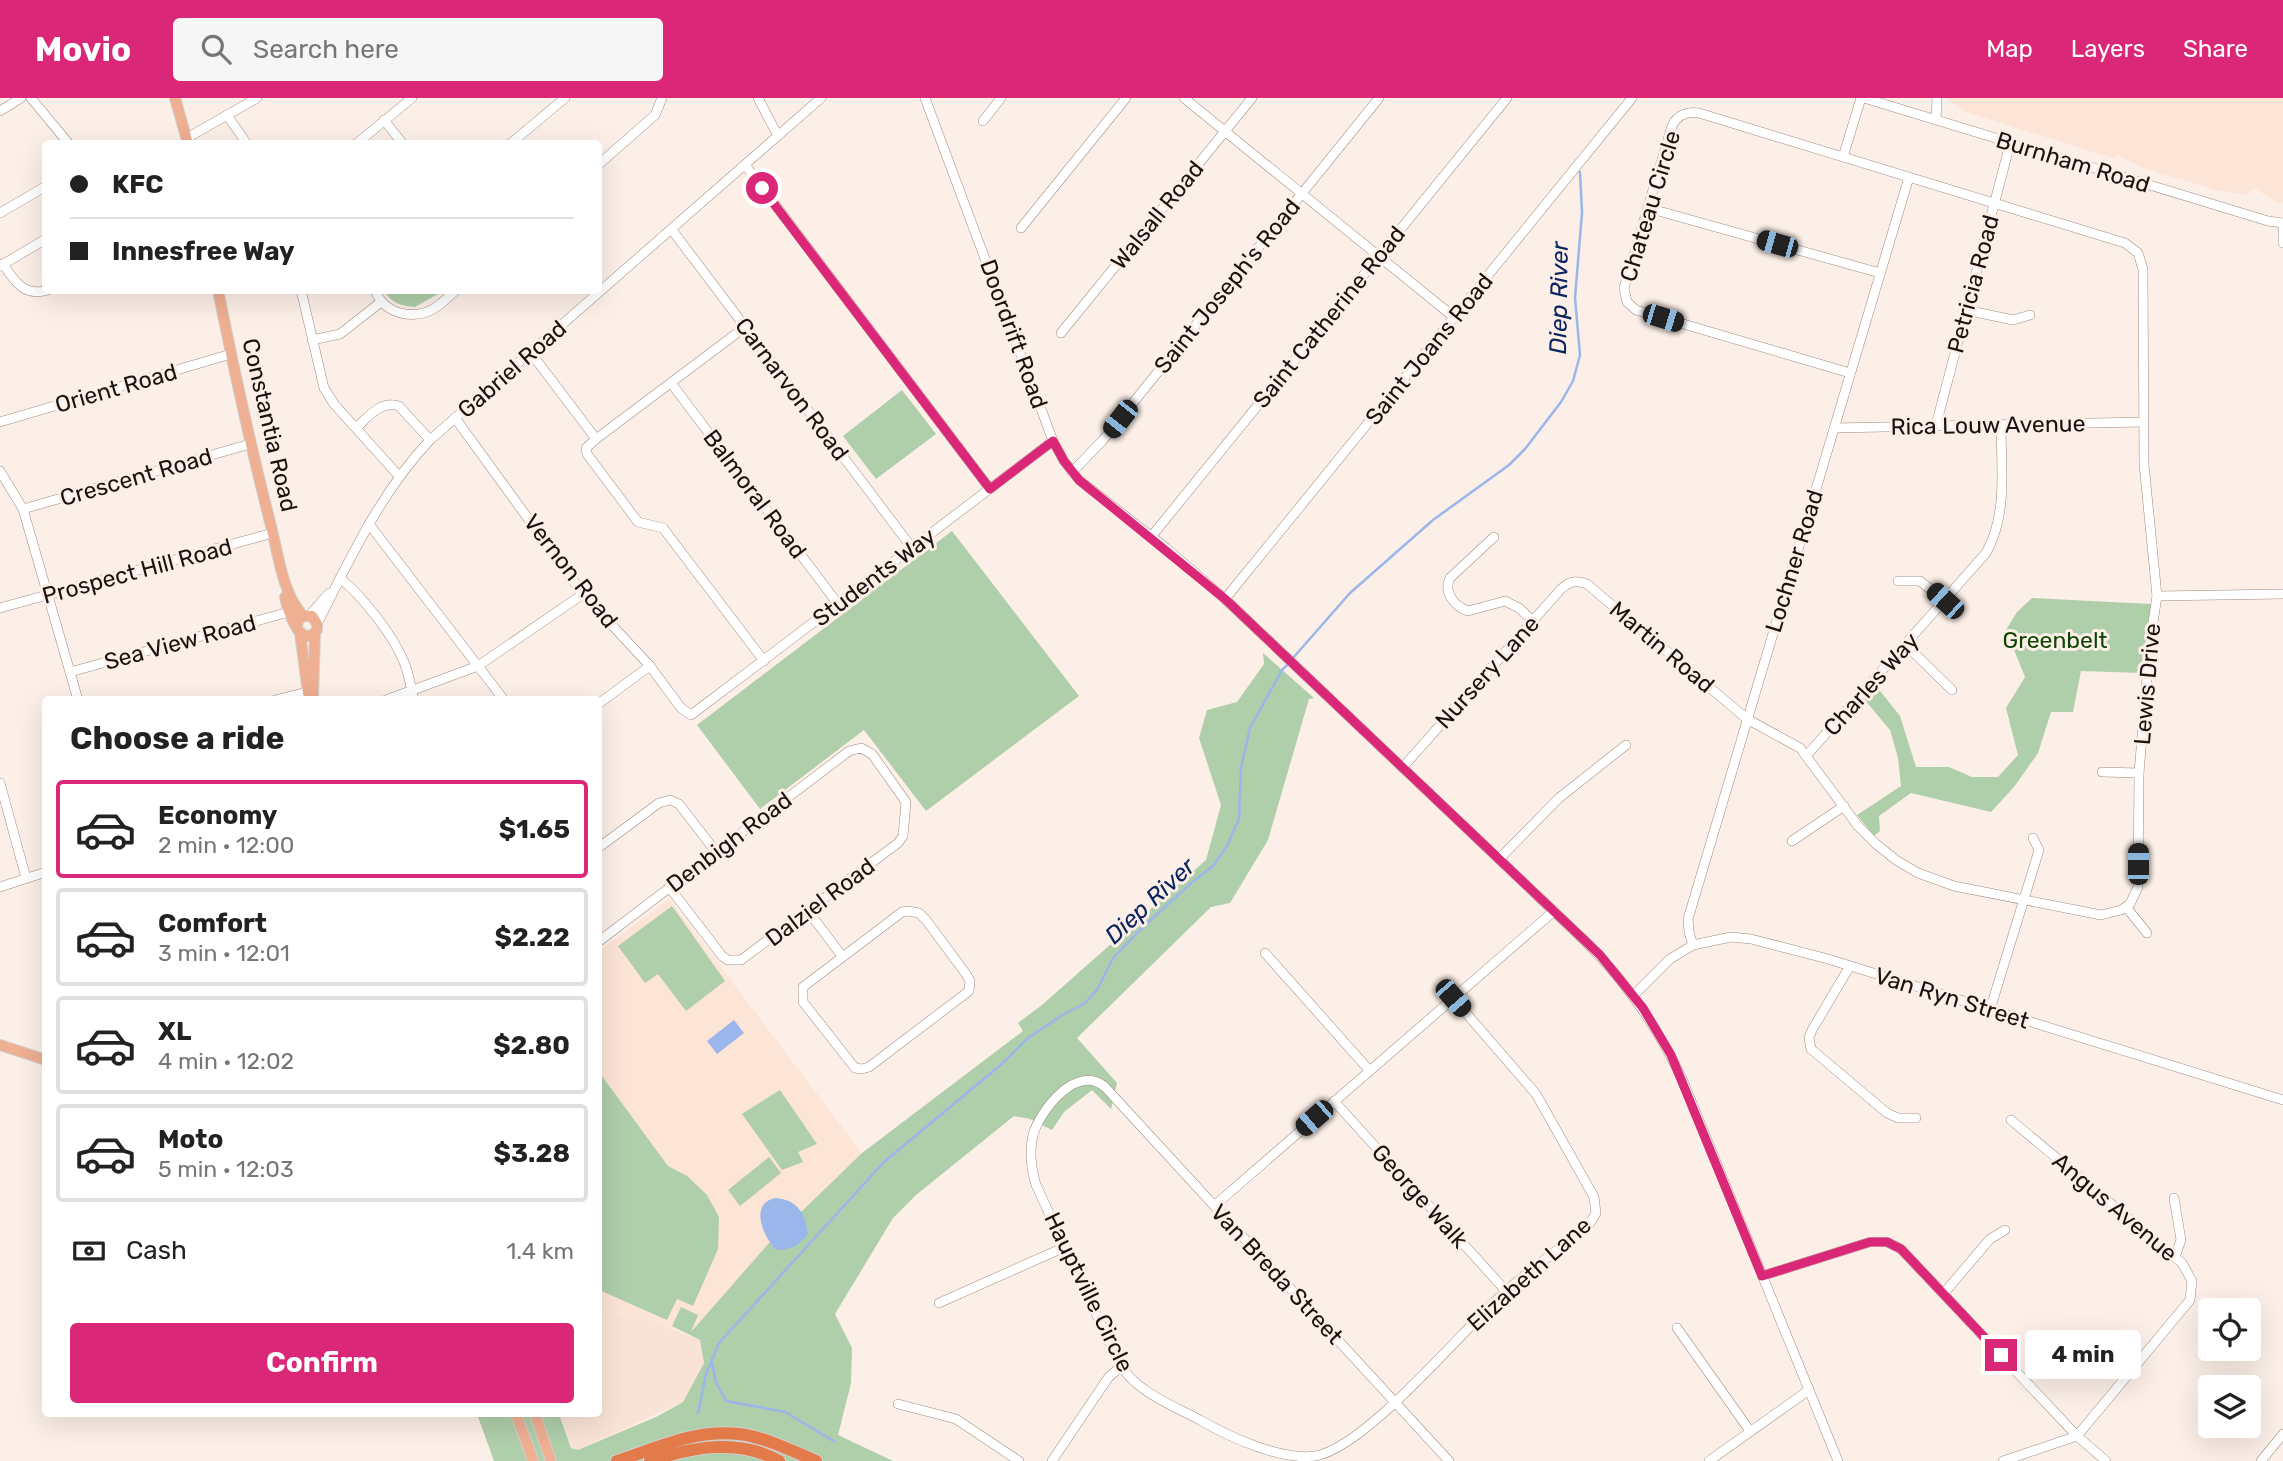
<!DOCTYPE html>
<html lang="en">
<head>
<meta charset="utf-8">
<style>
	:root { --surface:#fff; --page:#f6f6f6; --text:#222; --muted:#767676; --line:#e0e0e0; --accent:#db2777 }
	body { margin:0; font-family:Rubik,sans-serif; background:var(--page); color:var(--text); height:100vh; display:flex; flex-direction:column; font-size:26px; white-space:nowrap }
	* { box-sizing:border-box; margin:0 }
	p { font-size:23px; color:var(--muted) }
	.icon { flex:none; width:38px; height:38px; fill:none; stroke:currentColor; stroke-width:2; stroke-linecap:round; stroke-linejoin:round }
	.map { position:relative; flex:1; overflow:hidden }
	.details { position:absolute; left:42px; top:598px; width:560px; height:721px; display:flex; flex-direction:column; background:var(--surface); border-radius:7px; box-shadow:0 7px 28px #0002 }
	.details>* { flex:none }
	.hud { position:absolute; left:42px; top:42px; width:560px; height:154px; border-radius:7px; box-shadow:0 7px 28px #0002; display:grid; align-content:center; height:154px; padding:0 28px; background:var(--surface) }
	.controls { position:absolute; left:2198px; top:1200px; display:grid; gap:14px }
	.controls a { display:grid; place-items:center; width:63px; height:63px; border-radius:7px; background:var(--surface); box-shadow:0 7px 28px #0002; font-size:35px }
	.end { position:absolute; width:32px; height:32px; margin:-16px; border:9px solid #db2777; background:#fff; box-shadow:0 0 0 4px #fff }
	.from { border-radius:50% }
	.bubble { position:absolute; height:49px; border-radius:7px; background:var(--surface); box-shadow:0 7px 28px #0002; font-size:23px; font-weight:700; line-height:49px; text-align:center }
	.car { position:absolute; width:21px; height:42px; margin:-21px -10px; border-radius:9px; box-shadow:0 0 5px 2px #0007; background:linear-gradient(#222 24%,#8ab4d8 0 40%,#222 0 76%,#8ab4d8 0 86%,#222 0) }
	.hud b { display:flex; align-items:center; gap:24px; height:66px; font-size:26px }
	.hud b+b { border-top:2px solid var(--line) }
	.hud i { width:18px; height:18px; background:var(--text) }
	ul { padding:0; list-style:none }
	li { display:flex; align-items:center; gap:21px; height:98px; margin:0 14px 10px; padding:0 14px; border:4px solid var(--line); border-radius:7px }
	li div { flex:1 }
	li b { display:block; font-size:26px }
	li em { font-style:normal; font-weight:700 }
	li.active { border-color:var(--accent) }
	li>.icon { width:63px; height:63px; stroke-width:1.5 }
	h2 { padding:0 28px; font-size:32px; line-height:84px }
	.pay { display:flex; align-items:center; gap:18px; height:77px; padding:0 28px; font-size:26px }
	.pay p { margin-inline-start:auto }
	.button { display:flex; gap:14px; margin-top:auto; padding:14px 28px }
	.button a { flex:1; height:80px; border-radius:7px; background:var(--accent); color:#fff; font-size:28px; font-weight:700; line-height:80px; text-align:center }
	header { display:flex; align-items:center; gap:42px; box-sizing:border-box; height:98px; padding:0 35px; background:var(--accent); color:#fff }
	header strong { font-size:33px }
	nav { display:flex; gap:38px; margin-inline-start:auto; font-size:24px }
	.search { width:490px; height:63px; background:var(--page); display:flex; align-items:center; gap:18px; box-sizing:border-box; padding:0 24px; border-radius:7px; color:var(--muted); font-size:26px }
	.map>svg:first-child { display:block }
	.commercial { fill:#f9e3d6 }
	.built { fill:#fce4d7 }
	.green { fill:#afceaa }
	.water { fill:#9bb6eb }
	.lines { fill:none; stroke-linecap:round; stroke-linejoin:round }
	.stream { stroke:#9bb6eb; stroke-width:2.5 }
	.minor-casing { stroke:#a08b7f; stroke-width:10 }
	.major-casing { stroke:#d1d0cf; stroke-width:12 }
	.highway-casing { stroke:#d1d0cf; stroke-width:14 }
	.minor { stroke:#fff; stroke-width:9 }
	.major { stroke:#eeaf92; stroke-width:10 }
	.highway { stroke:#e37a4a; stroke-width:12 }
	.route { stroke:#db2777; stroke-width:9 }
	.labels { text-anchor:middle; stroke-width:6; stroke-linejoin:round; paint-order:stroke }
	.street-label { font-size:23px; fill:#1a120e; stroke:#fcefe7 }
	.park-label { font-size:23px; fill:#0b4501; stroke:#fcefe7 }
	.water-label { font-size:24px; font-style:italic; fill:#0a2560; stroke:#fcefe7 }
</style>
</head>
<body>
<header>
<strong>Movio</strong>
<div class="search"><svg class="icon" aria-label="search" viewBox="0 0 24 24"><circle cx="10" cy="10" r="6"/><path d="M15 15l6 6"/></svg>Search here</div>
<nav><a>Map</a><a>Layers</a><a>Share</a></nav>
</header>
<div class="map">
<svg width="2283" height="1363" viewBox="0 0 2283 1363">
	<rect width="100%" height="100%" fill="#fcefe7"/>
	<!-- commercial -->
	<path class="commercial" d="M599 1208 627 1221 643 1219 700 1242 704 1265 683 1304 578 1352 572 1350 559 1316H598Z"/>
	<!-- built -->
	<g class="built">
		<path d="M1947 0H2283V105L2280 106 2254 90 2246 97 2216 92 2143 70 2117 57 2113 60 2083 51 1963 13Z"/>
		<path d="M669 801 862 1055 769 1145 689 1236 643 1219 627 1221 599 1208 598 854Z"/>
	</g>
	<!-- green -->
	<g class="green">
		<path d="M384 193H443L415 209C401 208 392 205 384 193Z"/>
		<path d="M902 292 936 336 876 381 843 338Z"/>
		<path d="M952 433 1079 598 926 713 864 632 760 711 697 627Z"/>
		<path d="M2032 500 2151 506 2141 575 2081 573 2073 614H2051L2038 655 2014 689 1991 714 1911 695 1879 718 1880 733 1874 738 1857 717 1901 688 1898 660 1890 632 1864 601 1877 589 1900 618 1916 669H1949L1972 679H1998L2018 657 2006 610 2025 579 2006 532 2017 514Z"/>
		<path d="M1263 555 1314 600 1309 601 1268 742 1230 805 1211 809 1077 940 1117 985 1111 1011 1092 992 1064 1014 1052 1032 1030 1021 1014 1018 916 1097 893 1120 835 1216 852 1250 851 1285 838 1337 893 1363H494L477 1316H559L571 1350 578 1352 658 1318 683 1304 704 1265 700 1242 672 1228 681 1209 698 1217 691 1234 769 1145 862 1055 1023 933 1018 925 1042 907 1206 762 1221 707 1199 640 1207 612 1237 604 1264 566Z"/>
		<path d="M672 808 725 883 686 913 658 876 645 885 618 848Z"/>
		<path d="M599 974 668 1068 687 1078 707 1097 719 1119 718 1151 693 1208 677 1201 667 1222 599 1192Z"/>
		<path d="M780 992 817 1046 798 1054 803 1064 782 1072 742 1016Z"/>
		<path d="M769 1059 781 1075 740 1108 728 1092Z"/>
	</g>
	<!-- water -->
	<g class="water">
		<path d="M734 922 744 935 717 956 707 943Z"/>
		<path d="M775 1100C798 1102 805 1115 808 1136 799 1148 791 1152 776 1152 763 1138 749 1106 775 1100Z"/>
	</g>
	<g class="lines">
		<!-- stream -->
		<g class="stream">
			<path d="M1293 560 1350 495 1433 422 1509 367 1525 351 1561 304 1573 283 1580 257 1575 200 1582 115 1580 74"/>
			<path d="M712 1265 716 1284 726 1303 785 1314 835 1344"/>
			<path d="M698 1315 706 1276 719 1245 884 1064 1003 965 1028 940 1064 916 1084 906 1097 892 1113 860 1139 833 1191 785 1213 768 1227 748 1239 721 1241 670 1250 630 1282 572 1289 565"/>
		</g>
		<defs>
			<g id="minor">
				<path d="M31 0 69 46"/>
				<path d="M758 0 778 38"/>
				<path d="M925 0 1053 343 1064 363 1079 382 1166 450 1225 501 1584 842C1626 883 1657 928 1682 981L1838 1363"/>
				<path d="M1184 0 1455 220"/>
				<path d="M1864 0 2268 123 2283 125"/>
				<path d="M0 13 21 0"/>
				<path d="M227 17 247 46"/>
				<path d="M384 22 403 46"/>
				<path d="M1936 22 1937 0"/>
				<path d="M983 23 1001 0"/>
				<path d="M187 40 257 0"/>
				<path d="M356 46 412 0"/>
				<path d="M510 46 565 0"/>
				<path d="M1843 59 1861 0"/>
				<path d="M598 67 655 17 662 0"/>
				<path d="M746 68 990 391"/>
				<path d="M1648 110 1880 175"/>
				<path d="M0 115 46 88"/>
				<path d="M2283 125V145"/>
				<path d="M1021 130 1126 0"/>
				<path d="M672 132 912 450"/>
				<path d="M3 166C15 184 24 199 48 192"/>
				<path d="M0 168 46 141"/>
				<path d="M301 192 324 290 334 306 399 378"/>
				<path d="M375 192C385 218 417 223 438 208 444 203 450 198 456 192"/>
				<path d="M1966 212 2013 222 2030 217"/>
				<path d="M1061 235 1252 0"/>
				<path d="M312 242 340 236 381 204"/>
				<path d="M531 255 596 341 586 350 587 356 638 424 663 430 764 563"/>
				<path d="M671 285 838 506"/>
				<path d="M455 320 583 496 650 568 681 610 691 617 1053 343"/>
				<path d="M0 324 231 256"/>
				<path d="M1936 327 2010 46"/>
				<path d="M356 330C369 318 381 302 399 308L430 342"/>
				<path d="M1834 330 2143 324"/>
				<path d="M596 341 745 229"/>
				<path d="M0 373 23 411 78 602"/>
				<path d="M1072 374 1103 342 1379 0"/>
				<path d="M23 411 250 346"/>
				<path d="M369 426 504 602"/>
				<path d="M1151 439 1507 0"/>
				<path d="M1494 439 1450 480C1443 494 1454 508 1468 513L1505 503 1519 510 1533 523"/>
				<path d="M340 480C363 499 393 537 404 564 409 576 411 590 414 602"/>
				<path d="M1898 483H1920L1945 503"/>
				<path d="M2157 498 2283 496"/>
				<path d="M1225 501 1632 0"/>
				<path d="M0 510 273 435"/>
				<path d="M309 518 329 495"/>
				<path d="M317 526C350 461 380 395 430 342L821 0"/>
				<path d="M1906 547 1952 592"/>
				<path d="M70 574 289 514"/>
				<path d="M275 602 307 594"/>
				<path d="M386 602 478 568 583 496"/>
				<path d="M598 606 650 568"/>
				<path d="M1807 657 1986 455C2008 416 2001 370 2001 327"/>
				<path d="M1403 669 1561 491C1570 483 1575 482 1587 486L1747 621 1800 650 1858 728 1876 746 1896 762 1918 775 1954 788 2101 817 2121 812 2130 806 2138 789 2139 675 2150 544 2157 498 2144 366 2143 171 2138 155 2125 145 1699 15C1687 13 1677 17 1672 28L1624 190 1627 204 1636 212 1850 275"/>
				<path d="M2102 674 2139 675"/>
				<path d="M0 685 26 780"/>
				<path d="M1792 743 1844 708"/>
				<path d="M598 750 659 705 670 702 679 706 716 754"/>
				<path d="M1499 761 1559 700 1626 647"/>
				<path d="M0 789 46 774"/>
				<path d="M2126 809 2147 835"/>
				<path d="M808 813 842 858"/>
				<path d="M908 813 919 815 926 822 966 876 970 883 969 893 869 969 862 971 855 970 803 904V889L902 814Z"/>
				<path d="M598 844 849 653 861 650 872 656 906 704 903 738 898 745 741 862H728L722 858 670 790"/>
				<path d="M1693 847 1689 834 1688 821 1909 79"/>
				<path d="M1265 855 1369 972"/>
				<path d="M1850 868 1812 932 1809 940 1811 951 1887 1015 1898 1020H1916"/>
				<path d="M1634 897 1670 861 1693 847 1731 839 1751 841 1828 861 2283 1002"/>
				<path d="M1990 912 2039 752 2033 740"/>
				<path d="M1334 1003 1506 1193"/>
				<path d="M2174 1100 2181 1142 2175 1159"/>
				<path d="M1214 1108 1554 813"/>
				<path d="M1762 1178 1870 1144H1887L1901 1151 2077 1338 2106 1363"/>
				<path d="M1944 1195 1990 1141 2005 1132"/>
				<path d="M939 1205 1065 1149"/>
				<path d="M1677 1230 1750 1333"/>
				<path d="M898 1306 956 1321 1019 1363"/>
				<path d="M1052 1363 1108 1280 1121 1268"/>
				<path d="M1449 1363 1105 989C1077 965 1040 1012 1033 1037 1029 1054 1031 1070 1036 1087L1119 1265C1136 1294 1172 1307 1200 1322 1229 1339 1282 1363 1315 1358 1366 1350 1463 1231 1506 1193 1533 1169 1562 1149 1589 1127L1596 1115 1594 1099 1536 996 1453 900"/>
				<path d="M1709 1363 1809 1292"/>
				<path d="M2003 1363 2077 1338 2190 1202 2192 1183 2182 1165 2011 1022"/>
				<path d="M2261 1363 2283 1336"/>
			</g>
			<g id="major">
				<path d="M175 0 188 46"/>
				<path d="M218 192C234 272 251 350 271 428 279 459 282 494 303 518"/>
				<path d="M285 499C287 509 298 547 313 536 318 533 317 531 317 526L312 518H303L298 522 297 529"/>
				<path d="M300 535 309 602"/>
				<path d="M313 599 315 535"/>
				<path d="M0 947 46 962"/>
				<path d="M516 1316 533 1363"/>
				<path d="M535 1316 551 1363"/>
			</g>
			<g id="highway">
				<path d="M617 1363C657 1350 695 1331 739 1336 765 1339 792 1353 816 1363"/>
				<path d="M650 1363C692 1349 739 1340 779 1363"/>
			</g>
		</defs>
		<!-- minor casing -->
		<use href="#minor" class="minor-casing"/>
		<!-- major casing -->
		<use href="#major" class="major-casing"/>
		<!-- highway casing -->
		<use href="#highway" class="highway-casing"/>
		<!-- minor -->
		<use href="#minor" class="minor"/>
		<!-- major -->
		<use href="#major" class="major"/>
		<!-- highway -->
		<use href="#highway" class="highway"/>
	</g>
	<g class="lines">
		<!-- route -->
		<path class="route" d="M762 90 990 391 1053 343 1064 363 1079 382 1225 501 1600 857 1643 910 1671 957 1762 1178 1870 1144H1887L1901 1151 2001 1257"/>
	</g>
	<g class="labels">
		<!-- street labels -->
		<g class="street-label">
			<text transform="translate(2073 64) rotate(17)" y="8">Burnham Road</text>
			<text transform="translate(1650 108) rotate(-73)" y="8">Chateau Circle</text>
			<text transform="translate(1157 117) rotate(-51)" y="8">Walsall Road</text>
			<text transform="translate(1973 186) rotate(-75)" y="8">Petricia Road</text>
			<text transform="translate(1227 188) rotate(-51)" y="8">Saint Joseph's Road</text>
			<text transform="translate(1329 219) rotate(-51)" y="8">Saint Catherine Road</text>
			<text transform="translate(1014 236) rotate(70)" y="8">Doordrift Road</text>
			<text transform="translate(1429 251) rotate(-51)" y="8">Saint Joans Road</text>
			<text transform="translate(512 271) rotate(-41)" y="8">Gabriel Road</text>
			<text transform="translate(116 290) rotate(-16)" y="8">Orient Road</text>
			<text transform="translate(792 291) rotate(53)" y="8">Carnarvon Road</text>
			<text transform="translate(270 327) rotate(77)" y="8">Constantia Road</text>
			<text transform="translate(1988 327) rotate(-1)" y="8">Rica Louw Avenue</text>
			<text transform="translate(136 379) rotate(-16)" y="8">Crescent Road</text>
			<text transform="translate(755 396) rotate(53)" y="8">Balmoral Road</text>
			<text transform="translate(1794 463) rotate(-73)" y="8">Lochner Road</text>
			<text transform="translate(137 473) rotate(-15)" y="8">Prospect Hill Road</text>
			<text transform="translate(571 473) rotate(52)" y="8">Vernon Road</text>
			<text transform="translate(874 479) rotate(-37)" y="8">Students Way</text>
			<text transform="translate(180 544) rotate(-15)" y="8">Sea View Road</text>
			<text transform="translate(1662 549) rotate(40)" y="8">Martin Road</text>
			<text transform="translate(1487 574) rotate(-48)" y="8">Nursery Lane</text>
			<text transform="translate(1871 586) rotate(-48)" y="8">Charles Way</text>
			<text transform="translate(2147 586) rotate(-85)" y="8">Lewis Drive</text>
			<text transform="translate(729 744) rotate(-37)" y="8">Denbigh Road</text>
			<text transform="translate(820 804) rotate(-37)" y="8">Dalziel Road</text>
			<text transform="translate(1952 900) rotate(17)" y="8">Van Ryn Street</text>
			<text transform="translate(1420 1098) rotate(48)" y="8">George Walk</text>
			<text transform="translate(2115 1109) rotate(40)" y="8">Angus Avenue</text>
			<text transform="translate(1277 1176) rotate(47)" y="8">Van Breda Street</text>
			<text transform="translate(1529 1176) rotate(-42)" y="8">Elizabeth Lane</text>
			<text transform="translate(1089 1194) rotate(64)" y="8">Hauptville Circle</text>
		</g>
		<!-- park labels -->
		<g class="park-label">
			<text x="2055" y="550">Greenbelt</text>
		</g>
		<!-- water labels -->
		<g class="water-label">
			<text transform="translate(1559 200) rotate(-89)" y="8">Diep River</text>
			<text transform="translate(1150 803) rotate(-43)" y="8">Diep River</text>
		</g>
	</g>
</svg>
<div class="controls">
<a><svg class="icon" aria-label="locate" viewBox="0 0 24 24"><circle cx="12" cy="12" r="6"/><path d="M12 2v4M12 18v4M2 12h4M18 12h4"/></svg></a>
<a><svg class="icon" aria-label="layers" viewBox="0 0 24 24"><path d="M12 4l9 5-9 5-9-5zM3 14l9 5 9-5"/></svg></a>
</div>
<i class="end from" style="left:762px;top:90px"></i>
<i class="end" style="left:2001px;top:1257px"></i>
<div class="bubble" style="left:2025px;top:1232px;width:116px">4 min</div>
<i class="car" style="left:1777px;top:146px;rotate:286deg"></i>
<i class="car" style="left:1663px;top:220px;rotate:107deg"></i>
<i class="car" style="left:1120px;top:321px;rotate:218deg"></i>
<i class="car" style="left:1945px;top:503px;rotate:312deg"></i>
<i class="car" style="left:2138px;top:766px;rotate:0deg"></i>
<i class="car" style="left:1453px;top:900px;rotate:139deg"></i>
<i class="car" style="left:1314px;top:1020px;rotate:229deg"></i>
<div class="hud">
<b><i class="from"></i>KFC</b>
<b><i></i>Innesfree Way</b>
</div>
<section class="details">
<h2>Choose a ride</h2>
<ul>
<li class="active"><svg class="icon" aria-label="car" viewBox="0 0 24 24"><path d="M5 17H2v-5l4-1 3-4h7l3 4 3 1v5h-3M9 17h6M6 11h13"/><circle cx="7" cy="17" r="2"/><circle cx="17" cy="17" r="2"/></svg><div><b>Economy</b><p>2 min · 12:00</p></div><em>$1.65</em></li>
<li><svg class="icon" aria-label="car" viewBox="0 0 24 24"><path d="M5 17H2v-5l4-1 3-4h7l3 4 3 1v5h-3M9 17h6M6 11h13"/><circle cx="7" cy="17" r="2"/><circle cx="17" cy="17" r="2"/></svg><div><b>Comfort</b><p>3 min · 12:01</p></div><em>$2.22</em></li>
<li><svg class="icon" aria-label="car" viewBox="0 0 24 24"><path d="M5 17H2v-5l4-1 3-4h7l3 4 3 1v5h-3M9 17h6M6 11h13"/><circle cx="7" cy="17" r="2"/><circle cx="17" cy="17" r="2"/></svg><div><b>XL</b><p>4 min · 12:02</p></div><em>$2.80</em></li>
<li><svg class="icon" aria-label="car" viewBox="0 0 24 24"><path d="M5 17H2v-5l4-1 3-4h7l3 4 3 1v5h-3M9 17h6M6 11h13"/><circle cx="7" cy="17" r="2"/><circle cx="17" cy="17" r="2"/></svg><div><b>Moto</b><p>5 min · 12:03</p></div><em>$3.28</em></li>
</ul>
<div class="pay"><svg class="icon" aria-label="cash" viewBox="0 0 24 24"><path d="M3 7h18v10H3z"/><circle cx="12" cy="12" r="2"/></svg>Cash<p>1.4 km</p></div>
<div class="button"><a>Confirm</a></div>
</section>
</div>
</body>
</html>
